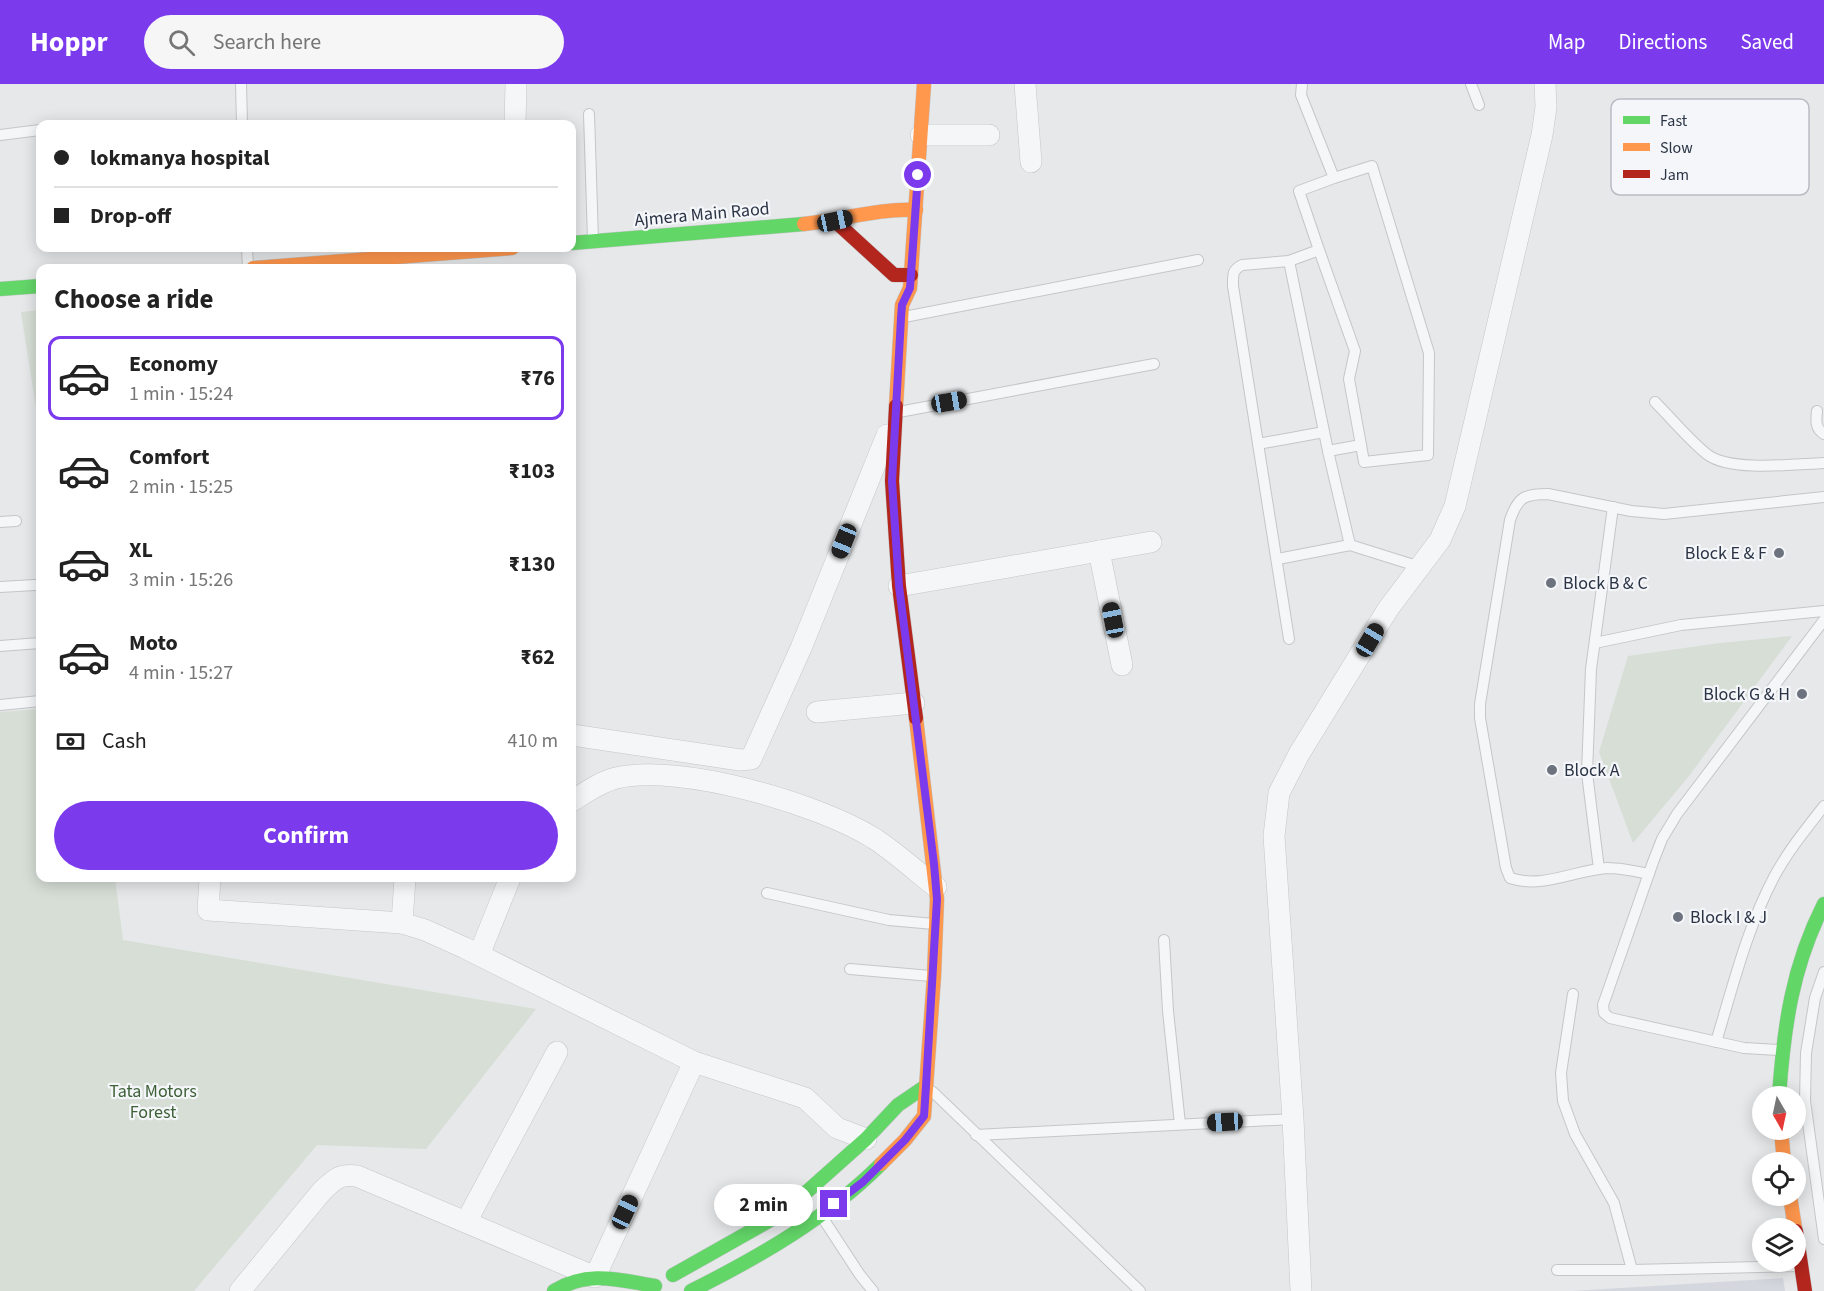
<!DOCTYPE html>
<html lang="en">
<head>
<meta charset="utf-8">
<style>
	:root { --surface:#fff; --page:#f6f6f6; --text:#222; --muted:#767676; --line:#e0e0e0; --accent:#7c3aed }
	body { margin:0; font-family:"Source Sans 3",sans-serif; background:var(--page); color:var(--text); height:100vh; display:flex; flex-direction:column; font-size:22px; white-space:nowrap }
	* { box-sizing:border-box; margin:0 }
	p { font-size:20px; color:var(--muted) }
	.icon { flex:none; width:33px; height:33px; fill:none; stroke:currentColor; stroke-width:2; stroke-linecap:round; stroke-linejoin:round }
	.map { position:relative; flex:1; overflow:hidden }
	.sheet { position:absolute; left:36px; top:180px; width:540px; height:618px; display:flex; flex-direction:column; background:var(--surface); border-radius:12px; box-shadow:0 3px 15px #0003 }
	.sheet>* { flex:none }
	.top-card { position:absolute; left:36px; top:36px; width:540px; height:132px; border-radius:12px; box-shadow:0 3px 15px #0003; display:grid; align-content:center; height:132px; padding:0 18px; background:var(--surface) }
	.needle { width:39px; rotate:171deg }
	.controls { position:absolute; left:1752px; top:1002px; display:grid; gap:12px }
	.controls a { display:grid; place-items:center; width:54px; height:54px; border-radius:50%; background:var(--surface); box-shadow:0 3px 15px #0003; font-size:30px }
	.end { position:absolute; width:27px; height:27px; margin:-14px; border:8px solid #7c3aed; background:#fff; box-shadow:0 0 0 3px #fff }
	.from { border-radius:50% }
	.bubble { position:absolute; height:42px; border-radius:21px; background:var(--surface); box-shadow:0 3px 15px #0003; font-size:20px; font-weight:700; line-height:42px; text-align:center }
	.car { position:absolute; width:18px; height:36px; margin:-18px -9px; border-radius:8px; box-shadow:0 0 4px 2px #0007; background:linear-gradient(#222 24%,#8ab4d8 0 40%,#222 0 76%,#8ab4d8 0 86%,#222 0) }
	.top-card b { display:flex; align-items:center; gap:21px; height:57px; font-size:22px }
	.top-card b+b { border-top:2px solid var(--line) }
	.top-card i { width:15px; height:15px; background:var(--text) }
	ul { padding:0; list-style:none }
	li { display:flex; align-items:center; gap:18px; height:84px; margin:0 12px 9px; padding:0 6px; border:3px solid transparent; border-radius:12px }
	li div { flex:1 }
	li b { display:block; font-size:22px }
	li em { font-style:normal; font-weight:700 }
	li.on { border-color:var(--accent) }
	li>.icon { width:54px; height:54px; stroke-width:1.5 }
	h2 { padding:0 18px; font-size:27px; line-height:72px }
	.pay { display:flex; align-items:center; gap:15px; height:66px; padding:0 18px; font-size:22px }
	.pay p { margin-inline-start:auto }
	.button { display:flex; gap:12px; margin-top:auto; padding:12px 18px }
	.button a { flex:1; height:69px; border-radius:36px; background:var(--accent); color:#fff; font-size:24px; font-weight:700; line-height:69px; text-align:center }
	header { display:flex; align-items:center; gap:36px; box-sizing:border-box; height:84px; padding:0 30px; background:var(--accent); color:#fff }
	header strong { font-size:28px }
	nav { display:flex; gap:33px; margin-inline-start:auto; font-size:21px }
	.search { width:420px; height:54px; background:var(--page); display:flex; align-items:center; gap:15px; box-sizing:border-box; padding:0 21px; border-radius:33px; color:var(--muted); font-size:22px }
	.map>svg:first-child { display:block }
	.built { fill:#d4d7dd }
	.green { fill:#d6ded6 }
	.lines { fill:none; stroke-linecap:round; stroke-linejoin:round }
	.lane-casing { stroke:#c4c6c8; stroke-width:12 }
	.street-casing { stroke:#c4c6c8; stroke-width:22 }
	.fast-casing { stroke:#c4c6c8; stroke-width:15 }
	.slow-casing { stroke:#c4c6c8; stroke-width:15 }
	.jam-casing { stroke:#c4c6c8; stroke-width:15 }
	.lane { stroke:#f5f6f7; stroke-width:10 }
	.street { stroke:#f5f6f7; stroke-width:21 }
	.fast { stroke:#63d668; stroke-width:14 }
	.slow { stroke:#ff974d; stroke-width:14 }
	.jam { stroke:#b3261e; stroke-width:14 }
	.route { stroke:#7c3aed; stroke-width:8 }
	.poi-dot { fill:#6c737f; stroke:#f4f6f9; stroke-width:2 }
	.labels { text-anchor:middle; stroke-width:4.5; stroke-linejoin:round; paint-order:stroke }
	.street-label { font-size:18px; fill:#2b3445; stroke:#f4f6f9 }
	.poi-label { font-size:18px; fill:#2b3445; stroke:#f4f6f9; text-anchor:start }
	.park-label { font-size:18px; fill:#3f6138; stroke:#f4f6f9 }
	.key { fill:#f4f6f9; stroke:#b8bcc3; stroke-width:1.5 }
	.key-label { font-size:16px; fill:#2b3445 }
</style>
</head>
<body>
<header>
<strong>Hoppr</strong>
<div class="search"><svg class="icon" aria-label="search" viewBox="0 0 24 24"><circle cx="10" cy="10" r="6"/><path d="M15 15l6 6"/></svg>Search here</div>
<nav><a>Map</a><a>Directions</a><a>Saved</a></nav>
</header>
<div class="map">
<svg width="1824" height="1207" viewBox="0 0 1824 1207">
	<rect width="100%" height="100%" fill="#e6e8ea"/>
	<!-- built -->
	<path class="built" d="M1783 1194 1785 1207H1572Z"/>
	<!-- green -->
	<g class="green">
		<path d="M40 226V350L21 228Z"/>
		<path d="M1792 552 1689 692 1633 759 1599 668 1628 572 1720 559Z"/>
		<path d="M40 625V794H115L123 856 536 925 426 1065 317 1061 194 1207H0V628Z"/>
	</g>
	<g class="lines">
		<defs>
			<g id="lane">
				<path d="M241 0 242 40"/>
				<path d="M1471 0 1479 21"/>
				<path d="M589 30 593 156"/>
				<path d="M0 51 40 46"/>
				<path d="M1334 94 1372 82 1429 269 1428 371 1364 378 1361 361"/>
				<path d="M247 164 248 184"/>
				<path d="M1319 166 1355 267 1349 295 1361 361 1328 367 1350 461 1420 483"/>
				<path d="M1289 177 1328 367"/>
				<path d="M904 233 1198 176"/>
				<path d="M1655 318C1671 334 1691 358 1708 371 1732 388 1795 380 1824 379"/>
				<path d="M1817 327C1816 337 1815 344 1824 350"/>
				<path d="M899 328 1154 280"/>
				<path d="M1258 360 1324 348"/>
				<path d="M0 438 16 437"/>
				<path d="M1278 475 1350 461"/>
				<path d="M0 503 35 501"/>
				<path d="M1289 555 1233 202C1233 191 1232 186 1242 181L1289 177 1319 166 1299 107 1334 94 1301 11 1302 0"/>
				<path d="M1595 559 1681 541 1824 527"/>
				<path d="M0 562 40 559"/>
				<path d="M0 621 40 617"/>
				<path d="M1599 785 1587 689 1591 585 1613 423"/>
				<path d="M1649 790C1635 787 1621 784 1607 784 1576 786 1542 805 1510 794L1506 784 1480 634V620L1510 436C1518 413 1524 410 1548 410L1631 427 1664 430 1824 413"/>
				<path d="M767 809 889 836 934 840"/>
				<path d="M1164 856 1168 927 1180 1040"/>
				<path d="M850 885 931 892"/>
				<path d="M1824 888 1815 914 1806 969 1805 1017 1824 1155"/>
				<path d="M1573 910 1561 989 1563 1017 1575 1050 1614 1119 1632 1186 1798 1182"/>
				<path d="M1716 958C1733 902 1747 844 1774 793 1788 767 1806 745 1824 722"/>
				<path d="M1778 966 1744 964 1610 934 1604 929 1603 921 1653 778 1662 755 1677 730 1824 536"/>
				<path d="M933 1008 1140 1207"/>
				<path d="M976 1051 1293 1035"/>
				<path d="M822 1133 860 1191 873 1207"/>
				<path d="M1557 1186H1632"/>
			</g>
			<g id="street">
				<path d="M1025 0 1031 78"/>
				<path d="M515 40 516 0"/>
				<path d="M921 51H989"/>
				<path d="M1099 467 1122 581"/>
				<path d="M899 502 1151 458"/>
				<path d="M817 628 914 619"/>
				<path d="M572 651 740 676 751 675 801 564 887 351"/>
				<path d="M572 717C585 709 600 698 616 694 681 679 819 720 875 755 896 769 916 787 936 803"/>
				<path d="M210 794 208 826 402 839 425 846 465 864 694 978 805 1014 837 1044 866 1055"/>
				<path d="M402 839 405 794"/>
				<path d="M479 871 510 794"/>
				<path d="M466 1138 557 968"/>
				<path d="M240 1207 322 1107C335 1095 339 1090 357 1092L595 1193 694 978"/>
				<path d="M1301 1207 1293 1035 1274 752 1279 709 1299 670 1388 525 1440 456 1455 422 1542 51 1546 23 1545 0"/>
			</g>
			<g id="fast">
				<path d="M572 159 804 140"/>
				<path d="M0 205 40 202"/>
				<path d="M1779 1012C1784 942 1792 883 1824 820"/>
				<path d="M673 1191 783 1129 866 1055 898 1021 926 1002"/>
				<path d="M554 1207C589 1186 618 1196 655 1202"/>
				<path d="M691 1207C759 1173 827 1134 881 1080"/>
			</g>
			<g id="slow">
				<path d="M804 140C842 136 879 124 916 126"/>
				<path d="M253 184 512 164"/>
				<path d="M896 322 902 221 910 204 924 0"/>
				<path d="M1781 1046 1784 1078"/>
				<path d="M881 1080 905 1056 924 1032 934 892 937 815 916 634"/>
				<path d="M1790 1112 1795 1144"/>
			</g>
			<g id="jam">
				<path d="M835 137 894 191H911"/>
				<path d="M896 322 892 397 899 502 916 634"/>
				<path d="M1796 1147 1805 1207"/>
			</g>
		</defs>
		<!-- lane casing -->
		<use href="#lane" class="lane-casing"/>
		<!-- street casing -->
		<use href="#street" class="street-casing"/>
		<!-- fast casing -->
		<use href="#fast" class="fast-casing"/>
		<!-- slow casing -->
		<use href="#slow" class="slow-casing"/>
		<!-- jam casing -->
		<use href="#jam" class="jam-casing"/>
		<!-- lane -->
		<use href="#lane" class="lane"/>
		<!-- street -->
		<use href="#street" class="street"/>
		<!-- fast -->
		<use href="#fast" class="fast"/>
		<!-- slow -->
		<use href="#slow" class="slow"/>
		<!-- jam -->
		<use href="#jam" class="jam"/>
	</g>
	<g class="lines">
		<!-- route -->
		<path class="route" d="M834 1120 863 1098 905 1056 924 1032 926 1002 937 815 934 780 899 502 894 428 892 397 901 234 902 221 910 204 918 91"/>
	</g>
	<!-- markers -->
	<g class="poi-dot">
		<circle cx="1779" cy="469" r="6"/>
		<circle cx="1551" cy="499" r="6"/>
		<circle cx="1802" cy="610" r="6"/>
		<circle cx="1552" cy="686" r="6"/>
		<circle cx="1678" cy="833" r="6"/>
	</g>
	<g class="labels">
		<!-- street labels -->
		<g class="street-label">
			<text transform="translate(702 130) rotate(-5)" y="6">Ajmera Main Raod</text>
		</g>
		<!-- poi labels -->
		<g class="poi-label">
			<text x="1767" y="475" text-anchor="end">Block E &amp; F</text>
			<text x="1563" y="505">Block B &amp; C</text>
			<text x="1790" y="616" text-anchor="end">Block G &amp; H</text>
			<text x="1564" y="692">Block A</text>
			<text x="1690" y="839">Block I &amp; J</text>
		</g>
		<!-- park labels -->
		<g class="park-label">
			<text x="153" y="1013">Tata Motors<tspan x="153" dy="21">Forest</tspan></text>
		</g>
	</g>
	<!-- legend -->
	<rect x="1611" y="15" width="198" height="96" rx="9" class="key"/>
	<rect x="1623" y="32" width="27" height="8" fill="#63d668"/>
	<rect x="1623" y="59" width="27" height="8" fill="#ff974d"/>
	<rect x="1623" y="86" width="27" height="8" fill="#b3261e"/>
	<g class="key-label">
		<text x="1660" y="42">Fast</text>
		<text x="1660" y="69">Slow</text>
		<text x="1660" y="96">Jam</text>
	</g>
</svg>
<div class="controls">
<a><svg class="needle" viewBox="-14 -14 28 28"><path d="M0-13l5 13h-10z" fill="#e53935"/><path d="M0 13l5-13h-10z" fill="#767676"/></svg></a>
<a><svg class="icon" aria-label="locate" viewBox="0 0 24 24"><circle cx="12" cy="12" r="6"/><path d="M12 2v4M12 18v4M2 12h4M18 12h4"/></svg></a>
<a><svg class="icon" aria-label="layers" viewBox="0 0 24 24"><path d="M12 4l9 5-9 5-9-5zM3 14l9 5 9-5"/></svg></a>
</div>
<i class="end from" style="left:918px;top:91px"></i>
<i class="end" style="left:834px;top:1120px"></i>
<div class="bubble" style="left:714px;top:1100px;width:99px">2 min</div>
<i class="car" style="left:835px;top:137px;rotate:78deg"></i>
<i class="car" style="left:949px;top:318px;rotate:80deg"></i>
<i class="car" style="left:844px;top:457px;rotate:202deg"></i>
<i class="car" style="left:1113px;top:536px;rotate:349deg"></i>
<i class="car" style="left:1370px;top:556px;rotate:31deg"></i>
<i class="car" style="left:1225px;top:1038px;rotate:267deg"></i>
<i class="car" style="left:625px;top:1128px;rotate:25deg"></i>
<div class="top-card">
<b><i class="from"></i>lokmanya hospital</b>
<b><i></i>Drop-off</b>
</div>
<section class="sheet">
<h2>Choose a ride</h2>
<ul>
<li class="on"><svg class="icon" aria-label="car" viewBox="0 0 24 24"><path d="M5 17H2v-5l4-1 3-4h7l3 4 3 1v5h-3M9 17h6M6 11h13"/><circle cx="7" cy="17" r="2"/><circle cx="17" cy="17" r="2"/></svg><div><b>Economy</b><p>1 min · 15:24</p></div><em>₹76</em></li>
<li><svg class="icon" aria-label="car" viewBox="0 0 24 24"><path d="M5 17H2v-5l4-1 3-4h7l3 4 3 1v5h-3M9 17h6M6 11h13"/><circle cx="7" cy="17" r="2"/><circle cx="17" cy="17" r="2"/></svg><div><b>Comfort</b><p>2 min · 15:25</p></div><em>₹103</em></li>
<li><svg class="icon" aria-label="car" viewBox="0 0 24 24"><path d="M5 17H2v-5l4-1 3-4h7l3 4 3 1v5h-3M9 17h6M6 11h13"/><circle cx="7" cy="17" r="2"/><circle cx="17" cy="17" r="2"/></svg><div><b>XL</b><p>3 min · 15:26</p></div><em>₹130</em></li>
<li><svg class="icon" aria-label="car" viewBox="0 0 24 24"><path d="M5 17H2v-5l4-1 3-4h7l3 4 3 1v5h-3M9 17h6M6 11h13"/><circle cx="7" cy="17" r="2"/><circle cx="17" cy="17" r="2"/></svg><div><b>Moto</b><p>4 min · 15:27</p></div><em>₹62</em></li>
</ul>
<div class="pay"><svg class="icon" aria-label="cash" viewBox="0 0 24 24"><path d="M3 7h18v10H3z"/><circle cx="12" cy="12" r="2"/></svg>Cash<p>410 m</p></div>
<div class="button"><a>Confirm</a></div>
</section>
</div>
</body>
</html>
